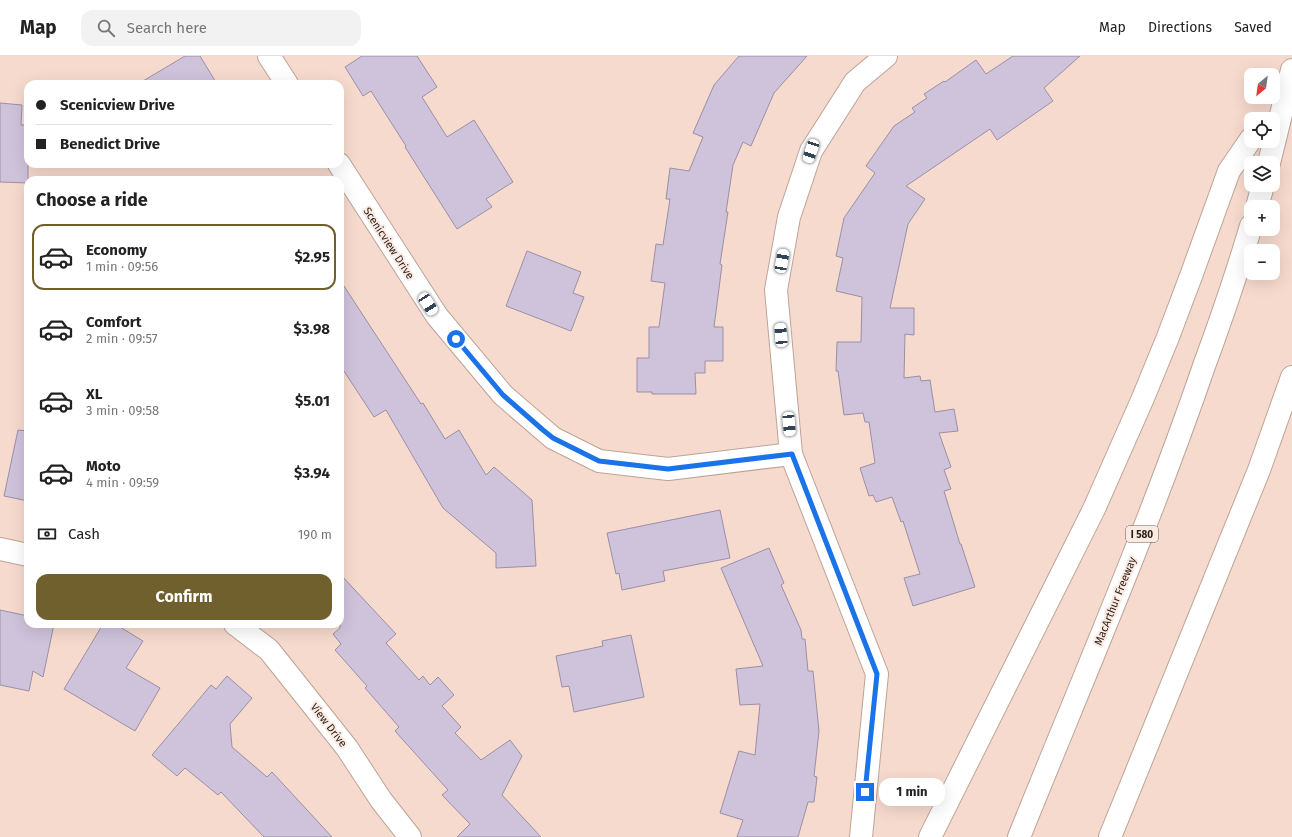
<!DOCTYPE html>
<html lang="en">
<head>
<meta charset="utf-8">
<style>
	:root { --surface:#fff; --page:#f2f2f2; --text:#222; --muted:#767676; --line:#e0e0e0; --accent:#70602e }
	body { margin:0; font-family:"Fira Sans",sans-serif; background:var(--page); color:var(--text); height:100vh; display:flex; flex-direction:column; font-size:15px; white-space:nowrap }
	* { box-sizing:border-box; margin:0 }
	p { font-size:13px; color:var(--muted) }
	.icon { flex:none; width:22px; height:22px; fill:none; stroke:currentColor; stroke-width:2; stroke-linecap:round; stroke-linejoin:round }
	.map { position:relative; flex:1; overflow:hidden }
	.sheet { position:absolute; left:24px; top:120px; width:320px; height:452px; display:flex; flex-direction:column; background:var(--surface); border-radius:12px; box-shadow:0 4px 16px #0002 }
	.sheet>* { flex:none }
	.banner { position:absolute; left:24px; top:24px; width:320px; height:88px; border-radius:12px; box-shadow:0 4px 16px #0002; display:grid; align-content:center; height:88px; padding:0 12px; background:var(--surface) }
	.needle { width:26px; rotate:209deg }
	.controls { position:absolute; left:1244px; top:12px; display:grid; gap:8px }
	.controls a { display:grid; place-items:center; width:36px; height:36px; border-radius:8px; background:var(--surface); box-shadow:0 4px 16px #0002; font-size:20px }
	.end { position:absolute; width:18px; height:18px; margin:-9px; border:5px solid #1a73e8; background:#fff; box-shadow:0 0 0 2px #fff }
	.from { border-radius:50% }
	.bubble { position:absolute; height:28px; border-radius:12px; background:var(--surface); box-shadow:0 4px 16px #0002; font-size:13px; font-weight:700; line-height:28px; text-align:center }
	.car { position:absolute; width:12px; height:24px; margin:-12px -6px; border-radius:5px; box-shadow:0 0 3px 1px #0007; background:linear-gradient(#fff 24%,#345 0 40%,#fff 0 76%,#345 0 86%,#fff 0) }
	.banner b { display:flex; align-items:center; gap:14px; height:38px; font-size:15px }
	.banner b+b { border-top:1px solid var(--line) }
	.banner i { width:10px; height:10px; background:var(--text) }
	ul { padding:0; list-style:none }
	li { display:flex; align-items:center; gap:12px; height:66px; margin:0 8px 6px; padding:0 4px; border:2px solid transparent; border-radius:12px }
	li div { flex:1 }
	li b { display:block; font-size:15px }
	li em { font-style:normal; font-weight:700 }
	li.on { border-color:var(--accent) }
	li>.icon { width:36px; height:36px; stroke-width:1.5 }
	h2 { padding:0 12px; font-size:18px; line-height:48px }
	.pay { display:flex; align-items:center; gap:10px; height:44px; padding:0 12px; font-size:15px }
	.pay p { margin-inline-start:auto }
	.cta { display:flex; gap:8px; margin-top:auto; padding:8px 12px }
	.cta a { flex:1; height:46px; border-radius:12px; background:var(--accent); color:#fff; font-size:16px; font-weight:700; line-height:46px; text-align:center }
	header { display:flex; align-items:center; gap:24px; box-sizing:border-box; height:56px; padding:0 20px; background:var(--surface); border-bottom:1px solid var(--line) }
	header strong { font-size:19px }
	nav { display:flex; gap:22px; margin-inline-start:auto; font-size:14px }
	.search { width:280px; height:36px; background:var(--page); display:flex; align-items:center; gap:10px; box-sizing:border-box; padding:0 14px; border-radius:12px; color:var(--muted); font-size:15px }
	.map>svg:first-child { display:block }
	.building { fill:#cfc3db; stroke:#9b8fa6 }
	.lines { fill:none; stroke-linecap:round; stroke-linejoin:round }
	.street-casing { stroke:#bda397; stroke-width:24 }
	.secondary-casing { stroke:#bda397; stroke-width:24 }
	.highway-casing { stroke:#bda397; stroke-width:24 }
	.street { stroke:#fff; stroke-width:22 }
	.secondary { stroke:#fff; stroke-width:22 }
	.highway { stroke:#fff; stroke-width:22 }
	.route { stroke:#1a73e8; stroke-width:5 }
	.labels { text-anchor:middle; stroke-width:4; stroke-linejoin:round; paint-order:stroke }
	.shield { fill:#fbeae2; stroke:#645953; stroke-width:1 }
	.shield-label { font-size:10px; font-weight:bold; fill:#241b16 }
	.street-label { font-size:11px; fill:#241b16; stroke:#fbeae2 }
</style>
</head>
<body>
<header>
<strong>Map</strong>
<div class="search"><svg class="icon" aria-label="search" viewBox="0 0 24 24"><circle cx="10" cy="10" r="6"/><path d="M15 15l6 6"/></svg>Search here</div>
<nav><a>Map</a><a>Directions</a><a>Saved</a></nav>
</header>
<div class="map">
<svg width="1292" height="781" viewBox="0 0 1292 781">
	<rect width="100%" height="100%" fill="#f6dacd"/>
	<!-- building -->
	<g class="building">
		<path d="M185 0H200L217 28H138Z"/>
		<path d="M362 0H417L437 31 422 41 447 81 474 64 513 126 486 143 492 151 457 173 405 91 406 90 371 35 363 40 345 11Z"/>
		<path d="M739 0H807L774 37 751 90 743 86 733 109 726 156H728L720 208 722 209 714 271H723V305H705V317H695L696 338H652V336H637V302H649V271H659L665 227 651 225 656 188 663 189 670 143H666L670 112 689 115 703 81 693 77 714 29Z"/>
		<path d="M1013 0H1080L1044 32 1053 45 997 84 990 73 906 130 925 143 908 168 890 252H914V279L905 278 904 322 920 320 921 325 930 324 935 356 954 353 958 375 939 377 951 411 944 414 951 433 944 435 960 488H961L975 531 913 550 904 522 920 518 903 465 901 466 892 441 876 446 873 439 869 440 860 412 875 407 869 366H865L863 357 844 359 838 315H836L837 286H861L862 241 836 235 843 202 836 200 844 162 875 117 866 110 894 70 915 56 912 52 927 42 924 38 944 25 945 26 976 4 986 18Z"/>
		<path d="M0 47 22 49 21 69H28V127L0 126Z"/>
		<path d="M527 195 581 216 573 237 584 241 571 275 506 250Z"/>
		<path d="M340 224 421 348 423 347 445 383 459 374 486 419 494 411 532 444 536 510 496 512V497L443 452 386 354 374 361 340 309Z"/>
		<path d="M18 374 28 375V445L4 440Z"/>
		<path d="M720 454 730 502 663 515 665 525 622 534 619 517 616 518 607 477Z"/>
		<path d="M769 492 784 527 781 529 801 574 802 583H805L808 615H813L819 675 814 720 817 721 814 746H808L798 781H737L743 764 720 757 739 695 755 699 760 648 740 649 736 613 763 610 721 512Z"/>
		<path d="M340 518 396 578 386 587 419 624 423 620 430 629 438 621 454 639 442 650 461 671 455 677 481 704 510 684 522 700 502 739 541 781H457L470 768 442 739 448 734 395 675 399 671 365 632 367 630 335 594 341 588 333 578 340 572Z"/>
		<path d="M0 554 28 560V568H54L43 621 33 615 29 635 0 629Z"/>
		<path d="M103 568H115L143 585 126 612 160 632 135 675 64 633Z"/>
		<path d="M631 579 644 641 574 656 569 630 562 631 556 600 603 590 602 585Z"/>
		<path d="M227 620 252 642 230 668 232 691 267 721 272 716 332 781H264L221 736 218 739 185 712 177 720 152 699 211 629 216 633Z"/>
	</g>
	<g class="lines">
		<defs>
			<g id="street">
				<path d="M269 0 287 28"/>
				<path d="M339 108 437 260 503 339 553 382 599 405 668 413 791 398"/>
				<path d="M0 493 28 499"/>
				<path d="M235 568 269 594 347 692 381 744 410 781"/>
			</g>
			<path id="secondary" d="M861 781 877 618 791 398 776 234 789 161 811 95 855 26 886 0"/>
			<g id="highway">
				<path d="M1269 107 1292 14"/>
				<path d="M1257 151 1263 129"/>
				<path d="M930 781 1094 453 1143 342 1168 281 1191 220 1229 115 1251 83"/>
				<path d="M1019 781C1082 625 1149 470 1204 310 1221 264 1237 217 1251 170"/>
				<path d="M1110 781 1259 414 1292 321"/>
			</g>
		</defs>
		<!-- street casing -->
		<use href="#street" class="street-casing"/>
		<!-- secondary casing -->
		<use href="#secondary" class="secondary-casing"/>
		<!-- highway casing -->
		<use href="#highway" class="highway-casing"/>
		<!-- street -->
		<use href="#street" class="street"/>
		<!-- secondary -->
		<use href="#secondary" class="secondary"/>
		<!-- highway -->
		<use href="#highway" class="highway"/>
	</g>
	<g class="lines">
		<!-- route -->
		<path class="route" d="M456 283 503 339 543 374 553 382 599 405 668 413 792 398 877 618 865 736"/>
	</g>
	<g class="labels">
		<!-- shield labels -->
		<rect class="shield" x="1126" y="470" width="32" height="16" rx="3"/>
		<g class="shield-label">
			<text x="1142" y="482">I 580</text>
		</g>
		<!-- street labels -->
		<g class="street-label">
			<text transform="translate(389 187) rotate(57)" y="4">Scenicview Drive</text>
			<text transform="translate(1115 545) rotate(-68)" y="4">MacArthur Freeway</text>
			<text transform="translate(329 669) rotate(52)" y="4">View Drive</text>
		</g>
	</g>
</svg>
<div class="controls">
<a><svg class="needle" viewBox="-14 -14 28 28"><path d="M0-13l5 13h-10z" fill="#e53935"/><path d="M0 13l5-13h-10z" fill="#767676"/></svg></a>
<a><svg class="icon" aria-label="locate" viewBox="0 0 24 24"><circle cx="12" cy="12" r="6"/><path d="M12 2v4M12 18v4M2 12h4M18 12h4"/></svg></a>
<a><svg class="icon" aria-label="layers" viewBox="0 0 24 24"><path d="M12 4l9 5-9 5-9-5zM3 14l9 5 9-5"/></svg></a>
<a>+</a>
<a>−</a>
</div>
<i class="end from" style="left:456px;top:283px"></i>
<i class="end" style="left:865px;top:736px"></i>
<div class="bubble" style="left:879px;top:722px;width:66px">1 min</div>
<i class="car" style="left:811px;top:95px;rotate:199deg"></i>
<i class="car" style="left:782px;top:205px;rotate:10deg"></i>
<i class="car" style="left:428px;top:248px;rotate:147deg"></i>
<i class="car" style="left:781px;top:279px;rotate:355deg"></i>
<i class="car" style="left:789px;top:368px;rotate:175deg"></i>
<div class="banner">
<b><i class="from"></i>Scenicview Drive</b>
<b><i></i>Benedict Drive</b>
</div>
<section class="sheet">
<h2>Choose a ride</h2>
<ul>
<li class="on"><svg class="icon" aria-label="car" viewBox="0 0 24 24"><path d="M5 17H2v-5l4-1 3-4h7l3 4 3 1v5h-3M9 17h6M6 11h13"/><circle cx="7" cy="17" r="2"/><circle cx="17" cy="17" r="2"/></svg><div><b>Economy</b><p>1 min · 09:56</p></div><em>$2.95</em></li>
<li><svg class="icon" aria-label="car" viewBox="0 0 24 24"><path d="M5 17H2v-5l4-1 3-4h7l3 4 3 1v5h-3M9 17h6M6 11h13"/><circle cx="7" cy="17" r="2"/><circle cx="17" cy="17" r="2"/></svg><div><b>Comfort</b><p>2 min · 09:57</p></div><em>$3.98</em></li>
<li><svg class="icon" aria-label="car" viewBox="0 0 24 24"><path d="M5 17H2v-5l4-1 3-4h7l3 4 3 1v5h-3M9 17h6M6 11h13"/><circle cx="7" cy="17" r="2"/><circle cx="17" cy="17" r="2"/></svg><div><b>XL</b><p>3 min · 09:58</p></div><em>$5.01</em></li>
<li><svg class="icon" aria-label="car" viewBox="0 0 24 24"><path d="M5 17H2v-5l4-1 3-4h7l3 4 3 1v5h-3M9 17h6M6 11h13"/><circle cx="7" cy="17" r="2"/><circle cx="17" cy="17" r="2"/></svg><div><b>Moto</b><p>4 min · 09:59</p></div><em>$3.94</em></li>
</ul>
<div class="pay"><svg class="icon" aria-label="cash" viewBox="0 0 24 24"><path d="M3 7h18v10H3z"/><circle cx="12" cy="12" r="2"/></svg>Cash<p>190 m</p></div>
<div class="cta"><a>Confirm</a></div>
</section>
</div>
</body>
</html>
